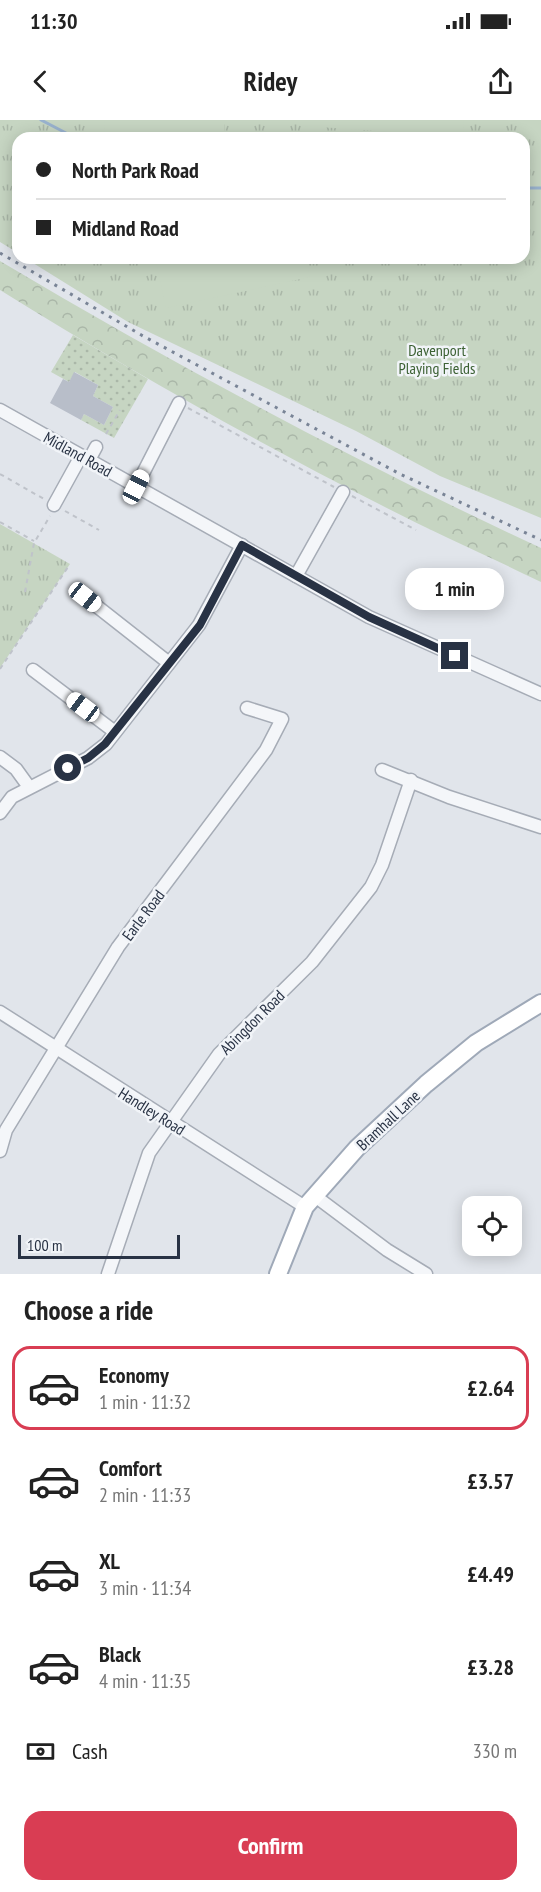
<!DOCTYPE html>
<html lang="en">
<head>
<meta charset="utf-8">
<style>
	:root { --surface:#fff; --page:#f6f6f6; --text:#222; --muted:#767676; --line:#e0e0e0; --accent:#d93d53 }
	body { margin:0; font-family:"PT Sans Narrow",sans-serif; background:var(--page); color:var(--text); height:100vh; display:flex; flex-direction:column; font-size:22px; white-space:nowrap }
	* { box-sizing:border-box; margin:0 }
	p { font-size:20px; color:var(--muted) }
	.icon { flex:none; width:33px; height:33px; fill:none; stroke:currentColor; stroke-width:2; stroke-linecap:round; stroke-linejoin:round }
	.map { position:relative; height:1154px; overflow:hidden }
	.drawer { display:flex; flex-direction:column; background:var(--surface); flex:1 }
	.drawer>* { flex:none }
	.guide { position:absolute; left:12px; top:12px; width:518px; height:132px; border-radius:18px; box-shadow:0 3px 15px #0003; display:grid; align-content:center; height:132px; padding:0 24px; background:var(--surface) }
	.controls { position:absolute; left:462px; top:1076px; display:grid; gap:12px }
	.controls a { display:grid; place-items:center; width:60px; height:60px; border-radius:12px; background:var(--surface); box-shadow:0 3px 15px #0003; font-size:30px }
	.scale { position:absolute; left:18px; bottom:15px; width:162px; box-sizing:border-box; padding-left:6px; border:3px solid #283244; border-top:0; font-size:16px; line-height:21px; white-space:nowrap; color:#283244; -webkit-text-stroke:4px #f1f4f8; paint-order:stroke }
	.end { position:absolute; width:27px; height:27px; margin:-14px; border:8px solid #283244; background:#fff; box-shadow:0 0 0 3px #fff }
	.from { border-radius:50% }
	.bubble { position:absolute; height:42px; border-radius:18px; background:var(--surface); box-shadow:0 3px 15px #0003; font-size:20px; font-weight:700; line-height:42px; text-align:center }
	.car { position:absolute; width:18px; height:36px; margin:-18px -9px; border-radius:8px; box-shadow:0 0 4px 2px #0007; background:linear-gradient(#fff 24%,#345 0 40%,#fff 0 76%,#345 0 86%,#fff 0) }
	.guide b { display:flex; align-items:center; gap:21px; height:57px; font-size:22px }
	.guide b+b { border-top:2px solid var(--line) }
	.guide i { width:15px; height:15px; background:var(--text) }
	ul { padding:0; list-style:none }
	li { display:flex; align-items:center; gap:18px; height:84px; margin:0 12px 9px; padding:0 12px; border:3px solid transparent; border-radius:18px }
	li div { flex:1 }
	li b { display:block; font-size:22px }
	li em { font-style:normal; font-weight:700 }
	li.selected { border-color:var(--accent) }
	li>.icon { width:54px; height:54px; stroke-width:1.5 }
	h2 { padding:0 24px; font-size:27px; line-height:72px }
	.pay { display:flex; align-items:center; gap:15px; height:66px; padding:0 24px; font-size:22px }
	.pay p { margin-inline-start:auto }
	.action { display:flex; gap:12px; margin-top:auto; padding:12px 24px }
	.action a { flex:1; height:69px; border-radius:18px; background:var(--accent); color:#fff; font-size:24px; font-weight:700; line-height:69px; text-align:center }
	.status { display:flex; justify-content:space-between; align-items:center; height:42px; padding:0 30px; background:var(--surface); direction:ltr }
	.status svg { height:16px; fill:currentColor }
	header { display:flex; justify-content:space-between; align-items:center; height:78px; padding:0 24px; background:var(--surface); font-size:27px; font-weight:700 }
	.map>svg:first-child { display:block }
	.grass { fill:url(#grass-dots) }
	.forest { fill:url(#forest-crowns) }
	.park { fill:url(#park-tufts) }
	.pitch { fill:#c6d5c2 }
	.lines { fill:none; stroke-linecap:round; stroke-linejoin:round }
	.stream { stroke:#99b2ce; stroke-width:3 }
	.building { fill:#b8bec9 }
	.minor-casing { stroke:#a6acb6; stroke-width:15 }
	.major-casing { stroke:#9fa9b8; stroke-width:20 }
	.path { stroke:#bfc3ca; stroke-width:2; stroke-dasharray:4.5 4.5; stroke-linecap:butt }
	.minor { stroke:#f4f6f9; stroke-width:12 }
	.major { stroke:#fff; stroke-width:16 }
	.rail { stroke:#798496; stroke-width:3; stroke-dasharray:3 6; stroke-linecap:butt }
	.route { stroke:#283244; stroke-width:8 }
	.labels { text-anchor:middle; stroke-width:5; stroke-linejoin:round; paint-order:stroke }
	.park-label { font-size:16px; fill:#3c6134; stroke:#f1f4f8 }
	.street-label { font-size:16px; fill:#283244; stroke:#f1f4f8 }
</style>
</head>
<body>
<div class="status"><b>11:30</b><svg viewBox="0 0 49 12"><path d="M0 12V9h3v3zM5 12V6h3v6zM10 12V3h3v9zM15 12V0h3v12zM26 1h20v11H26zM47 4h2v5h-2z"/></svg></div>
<header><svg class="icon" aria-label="back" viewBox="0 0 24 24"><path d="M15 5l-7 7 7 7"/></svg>Ridey<svg class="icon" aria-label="share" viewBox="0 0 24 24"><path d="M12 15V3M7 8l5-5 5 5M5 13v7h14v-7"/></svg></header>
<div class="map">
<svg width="541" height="1154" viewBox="0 0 541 1154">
	<defs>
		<pattern id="grass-dots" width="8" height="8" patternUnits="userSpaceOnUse" patternTransform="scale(1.5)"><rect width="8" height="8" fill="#c6d5c2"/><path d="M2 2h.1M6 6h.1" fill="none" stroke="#aab7a8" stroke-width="1.8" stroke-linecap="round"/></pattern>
		<pattern id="forest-crowns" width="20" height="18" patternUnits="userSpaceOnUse" patternTransform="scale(1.5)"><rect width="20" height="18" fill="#c6d5c2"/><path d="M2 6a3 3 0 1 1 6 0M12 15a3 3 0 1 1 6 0" fill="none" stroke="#aab7a8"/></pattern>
		<pattern id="park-tufts" width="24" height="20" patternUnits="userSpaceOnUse" patternTransform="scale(1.5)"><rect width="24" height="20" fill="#c6d5c2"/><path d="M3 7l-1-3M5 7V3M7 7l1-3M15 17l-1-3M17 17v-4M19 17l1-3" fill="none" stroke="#aab7a8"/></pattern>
	</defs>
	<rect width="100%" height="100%" fill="#e1e5eb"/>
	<!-- grass -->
	<path class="grass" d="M73 215 148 259 114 318 81 300 84 294 104 305 113 287 93 276 98 265 75 252 69 262 51 252Z"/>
	<!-- forest -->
	<path class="forest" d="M0 141C175 245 356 342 541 428V462C488 436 433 412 381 385 251 319 124 247 0 170Z"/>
	<!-- park -->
	<g class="park">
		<path d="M0 0H541V398L440 356 356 311 128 202 25 138H524V18H18V133L0 122Z"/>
		<path d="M0 404 70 444 0 548Z"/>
	</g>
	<!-- pitch -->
	<g class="pitch">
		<path d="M104 0H224V18H105Z"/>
		<path d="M305 0H464L463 17 305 6Z"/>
		<path d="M155 138H306L310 157 166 188Z"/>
	</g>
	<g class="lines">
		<!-- stream -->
		<g class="stream">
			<path d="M41 0 66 13"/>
			<path d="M524 68H541"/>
		</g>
	</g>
	<!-- building -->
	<path class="building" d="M74 252 98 265 93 276 113 287 104 305 84 294 81 300 50 283 63 259 69 262Z"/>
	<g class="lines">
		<defs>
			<g id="minor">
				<path d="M0 290 369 497 541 574"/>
				<path d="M89 340 96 327"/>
				<path d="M136 367 179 283"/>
				<path d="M54 385 81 336"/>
				<path d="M296 456 343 372"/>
				<path d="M85 477 169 543"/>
				<path d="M33 550 115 612"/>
				<path d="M0 637 16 649 29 667"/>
				<path d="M382 650 449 677 541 707"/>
				<path d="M0 693 12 677 88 638 106 624 199 505 242 425"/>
				<path d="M0 892 305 1087"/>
				<path d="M0 1031 6 1010 118 827 266 630 282 599 247 588"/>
				<path d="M315 1076 387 1130 426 1154"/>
				<path d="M108 1154 149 1033 219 934 312 842 371 767 382 745 411 660"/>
			</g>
			<path id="major" d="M278 1154 305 1087 357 1028 426 964 476 923 541 883"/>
		</defs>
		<!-- minor casing -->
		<use href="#minor" class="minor-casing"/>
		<!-- major casing -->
		<use href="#major" class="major-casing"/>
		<!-- path -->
		<g class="path">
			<path d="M188 288 334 367"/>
			<path d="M106 314 120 290"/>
			<path d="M0 354 44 379"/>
			<path d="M352 376 416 410"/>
			<path d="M65 391 99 410"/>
			<path d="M0 402 34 421"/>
			<path d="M25 472 34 423 50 396"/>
			<path d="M0 549 68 447"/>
		</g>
		<!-- minor -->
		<use href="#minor" class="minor"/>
		<!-- major -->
		<use href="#major" class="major"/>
		<!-- rail -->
		<path class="rail" d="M0 133 143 216 400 354 541 420"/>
	</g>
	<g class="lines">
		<!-- route -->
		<path class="route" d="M68 648 88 638 105 624 200 505 242 425 369 497 455 536"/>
	</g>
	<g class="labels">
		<!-- park labels -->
		<g class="park-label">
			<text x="437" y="236">Davenport<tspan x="437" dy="18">Playing Fields</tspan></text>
		</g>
		<!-- street labels -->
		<g class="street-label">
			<text transform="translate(78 334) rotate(29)" y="6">Midland Road</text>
			<text transform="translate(143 795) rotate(-53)" y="6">Earle Road</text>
			<text transform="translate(252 902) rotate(-45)" y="6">Abingdon Road</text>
			<text transform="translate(152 991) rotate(32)" y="6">Handley Road</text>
			<text transform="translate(388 1000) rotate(-43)" y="6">Bramhall Lane</text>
		</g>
	</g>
</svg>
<div class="controls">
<a><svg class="icon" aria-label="locate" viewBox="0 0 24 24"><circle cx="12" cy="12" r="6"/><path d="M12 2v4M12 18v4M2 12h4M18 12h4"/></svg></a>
</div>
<div class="scale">100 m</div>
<i class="end from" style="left:68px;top:648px"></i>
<i class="end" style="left:455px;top:536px"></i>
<div class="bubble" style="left:405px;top:448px;width:99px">1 min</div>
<i class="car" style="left:136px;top:367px;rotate:27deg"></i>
<i class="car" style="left:85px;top:477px;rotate:128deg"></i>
<i class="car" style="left:83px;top:587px;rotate:307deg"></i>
<div class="guide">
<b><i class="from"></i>North Park Road</b>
<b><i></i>Midland Road</b>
</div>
</div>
<section class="drawer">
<h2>Choose a ride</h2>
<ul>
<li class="selected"><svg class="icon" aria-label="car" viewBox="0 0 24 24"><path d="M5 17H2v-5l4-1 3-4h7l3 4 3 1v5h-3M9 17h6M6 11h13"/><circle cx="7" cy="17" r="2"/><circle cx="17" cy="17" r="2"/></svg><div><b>Economy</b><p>1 min · 11:32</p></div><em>£2.64</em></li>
<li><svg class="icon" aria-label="car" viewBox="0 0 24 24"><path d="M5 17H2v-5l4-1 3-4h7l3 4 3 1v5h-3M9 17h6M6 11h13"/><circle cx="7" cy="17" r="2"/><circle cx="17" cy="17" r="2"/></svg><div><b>Comfort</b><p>2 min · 11:33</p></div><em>£3.57</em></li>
<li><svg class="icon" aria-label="car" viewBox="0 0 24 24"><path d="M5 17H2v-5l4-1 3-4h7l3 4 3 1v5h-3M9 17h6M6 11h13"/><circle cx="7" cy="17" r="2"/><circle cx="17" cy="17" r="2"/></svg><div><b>XL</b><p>3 min · 11:34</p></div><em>£4.49</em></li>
<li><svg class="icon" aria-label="car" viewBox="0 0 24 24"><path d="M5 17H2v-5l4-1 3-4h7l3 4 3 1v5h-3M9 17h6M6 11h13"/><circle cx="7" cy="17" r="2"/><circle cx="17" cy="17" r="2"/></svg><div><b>Black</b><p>4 min · 11:35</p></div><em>£3.28</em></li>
</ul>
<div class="pay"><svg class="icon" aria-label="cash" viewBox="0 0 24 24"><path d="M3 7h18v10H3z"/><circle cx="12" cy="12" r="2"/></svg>Cash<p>330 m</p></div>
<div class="action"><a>Confirm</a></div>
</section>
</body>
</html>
